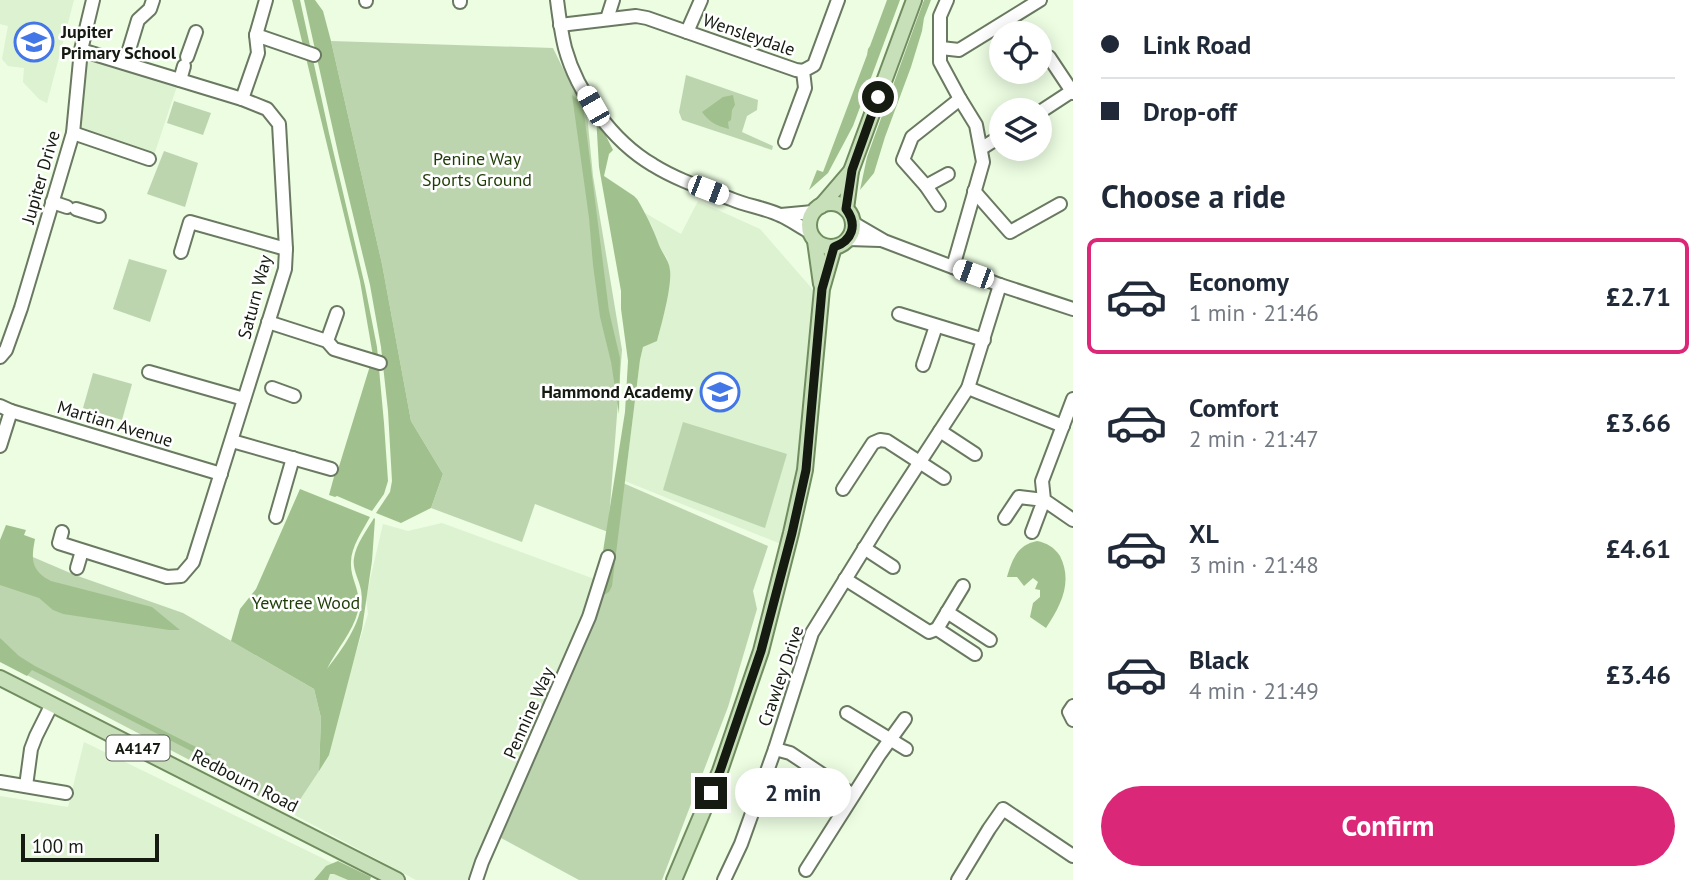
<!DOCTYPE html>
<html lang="en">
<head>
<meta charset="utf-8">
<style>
	:root { --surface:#fff; --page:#f2f2f3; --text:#1f2937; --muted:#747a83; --line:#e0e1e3; --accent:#db2777 }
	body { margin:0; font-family:"PT Sans",sans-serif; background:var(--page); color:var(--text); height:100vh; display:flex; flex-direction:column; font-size:26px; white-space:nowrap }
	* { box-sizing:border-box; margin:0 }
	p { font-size:23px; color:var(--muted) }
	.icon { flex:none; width:38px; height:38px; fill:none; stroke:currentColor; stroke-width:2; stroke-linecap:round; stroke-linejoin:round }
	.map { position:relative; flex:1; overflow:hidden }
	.drawer { display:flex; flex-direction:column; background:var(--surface); width:630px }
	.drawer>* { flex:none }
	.guide { display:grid; align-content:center; height:154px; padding:0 28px; background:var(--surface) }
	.controls { position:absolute; left:989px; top:21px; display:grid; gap:14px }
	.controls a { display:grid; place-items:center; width:63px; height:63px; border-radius:50%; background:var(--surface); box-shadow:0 4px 18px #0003; font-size:35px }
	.scale { position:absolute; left:21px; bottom:18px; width:138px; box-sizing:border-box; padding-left:7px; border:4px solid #151b11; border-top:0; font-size:19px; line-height:24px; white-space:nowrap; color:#151b11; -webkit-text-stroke:5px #fff; paint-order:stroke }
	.end { position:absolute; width:32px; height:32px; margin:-16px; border:9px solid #151b11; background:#fff; box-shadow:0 0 0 4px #fff }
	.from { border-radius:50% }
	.bubble { position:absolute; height:49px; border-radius:24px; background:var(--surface); box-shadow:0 4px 18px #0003; font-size:23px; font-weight:700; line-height:49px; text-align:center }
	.car { position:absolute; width:21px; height:42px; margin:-21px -10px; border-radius:9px; box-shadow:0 0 5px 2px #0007; background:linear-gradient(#fff 24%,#345 0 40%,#fff 0 76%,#345 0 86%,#fff 0) }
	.guide b { display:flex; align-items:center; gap:24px; height:66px; font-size:26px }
	.guide b+b { border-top:2px solid var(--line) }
	.guide i { width:18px; height:18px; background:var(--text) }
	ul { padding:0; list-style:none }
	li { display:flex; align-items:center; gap:21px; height:116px; margin:0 14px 10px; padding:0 14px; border:4px solid transparent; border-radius:10px }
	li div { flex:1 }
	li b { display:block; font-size:26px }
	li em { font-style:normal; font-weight:700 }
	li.on { border-color:var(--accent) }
	li>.icon { width:63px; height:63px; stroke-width:1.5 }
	h2 { padding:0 28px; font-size:32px; line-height:84px }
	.primary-button { display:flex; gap:14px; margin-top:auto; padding:14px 28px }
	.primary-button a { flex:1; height:80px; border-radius:42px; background:var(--accent); color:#fff; font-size:28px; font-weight:700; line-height:80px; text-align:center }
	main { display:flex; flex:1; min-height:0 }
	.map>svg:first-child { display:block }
	.built { fill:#dcf2d0 }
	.green { fill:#bcd5af }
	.forest { fill:#a0c18d }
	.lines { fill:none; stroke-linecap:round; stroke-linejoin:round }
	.minor-casing { stroke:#6a7961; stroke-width:16 }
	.major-casing { stroke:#718d60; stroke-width:18 }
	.minor { stroke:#fff; stroke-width:12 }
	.major { stroke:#c8e0b9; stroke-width:14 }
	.route { stroke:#151b11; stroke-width:9 }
	.labels { text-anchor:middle; stroke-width:5; stroke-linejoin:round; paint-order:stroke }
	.shield { fill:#fff; stroke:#5b5f58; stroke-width:2 }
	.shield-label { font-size:16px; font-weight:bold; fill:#151b11 }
	.poi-label { font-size:18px; font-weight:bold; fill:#151b11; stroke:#fff; text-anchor:start }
	.street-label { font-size:18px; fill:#151b11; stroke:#fff }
	.park-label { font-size:18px; fill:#1e3c05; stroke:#fff }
</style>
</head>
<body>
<main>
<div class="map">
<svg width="1073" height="880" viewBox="0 0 1073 880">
	<rect width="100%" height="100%" fill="#ecfde2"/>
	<!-- built -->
	<g class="built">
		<path d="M0 0H74L47 103 39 99 23 82 24 68 8 66 2 59 8 26 0 24Z"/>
		<path d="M87 57 120 69 178 83 153 158 73 134Z"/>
		<path d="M698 201 760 229 814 291 797 473 781 544 625 481 640 360 643 347 657 340 665 310 670 271 667 258 659 247 652 226 645 213 681 234Z"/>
		<path d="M442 523 597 580 585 615 468 880H416L291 813 298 790 319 771 368 614 366 597 383 524 408 531Z"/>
		<path d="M84 742 322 858 365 880H0V796L68 807Z"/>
	</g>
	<!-- green -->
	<g class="green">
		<path d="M331 41 553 48 574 91 586 104 593 176 622 350 608 532 535 504 522 542 431 508 443 474 411 421 382 264Z"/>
		<path d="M686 75 758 100 757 110 747 116 742 132 773 146 772 150 682 120 679 112Z"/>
		<path d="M174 101 211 113 203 135 167 123Z"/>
		<path d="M164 151 198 163 185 207 147 194Z"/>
		<path d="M129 259 167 270 150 322 113 309Z"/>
		<path d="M93 373 132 384 122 420 83 408Z"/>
		<path d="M683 422 787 454 765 528 663 490Z"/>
		<path d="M623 483 768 546 753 591 757 609 728 707 662 880H579L501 838 594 619Z"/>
		<path d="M0 543 75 575 183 613 314 689 321 718 319 771 291 813 0 661Z"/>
	</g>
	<!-- forest -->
	<g class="forest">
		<path d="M292 0H300L329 133 365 286 377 347 384 423 388 481 384 494 372 511 337 496 335 497 329 495 335 473H337L373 356 360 281Z"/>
		<path d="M304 0H315L323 11 331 41 382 264 411 421 443 474 431 508 401 523 376 513 390 492 392 481 388 411 381 347 370 285 339 157Z"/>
		<path d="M887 0H900L853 126 828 173 809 190 817 170 823 172 867 55 868 49 870 46Z"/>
		<path d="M924 0H931L924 18 922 31 911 67 885 137 874 173 860 190 867 157Z"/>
		<path d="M572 95 583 105 609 311 620 358 619 414 611 362 600 317 593 265 589 218Z"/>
		<path d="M733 95 735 105 732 110 731 120 728 122 729 129C717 126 709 122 702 112L723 97Z"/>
		<path d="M596 116 613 150 609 154 604 176 634 196 637 199C646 214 653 228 659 245 662 253 669 260 670 270 672 286 662 323 657 341L643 347 640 360 612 586 609 592 602 596 606 586 598 583 625 412 628 361 621 309V291L599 167Z"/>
		<path d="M300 489 370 517C363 530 351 547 351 562 350 580 362 590 358 611 353 632 336 650 327 669 343 648 366 618 361 590 359 579 352 569 354 558 356 544 367 530 374 518L375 519 372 561 362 629 329 755 319 771 321 718 314 689 231 641 240 609 256 589Z"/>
		<path d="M6 525 26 530 24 535 35 539C31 559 31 571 51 581L152 607 180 630H169L63 614 53 610 39 598 0 585V540Z"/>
		<path d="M1037 541C1047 543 1054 547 1060 556 1073 582 1061 605 1046 628L1030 617 1033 603 1040 597V590L1035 589 1038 582 1033 578 1024 586 1017 577H1007C1012 560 1017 545 1037 541Z"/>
		<path d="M0 638 19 656 35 666 212 755 201 756 32 670 27 676 0 662Z"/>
		<path d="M338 861 371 877 370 880H348L334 874H330L328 880H314L326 866Z"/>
	</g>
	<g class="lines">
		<defs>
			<g id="minor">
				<path d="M557 0C559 16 561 32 565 48 577 92 612 141 653 165 677 180 705 189 731 199 747 206 766 208 782 216 791 220 800 227 810 232"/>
				<path d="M947 0 940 16V62L960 99 976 125 983 162 953 267"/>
				<path d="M366 1V0"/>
				<path d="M460 2V0"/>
				<path d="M607 19 613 0"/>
				<path d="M560 25 636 16 647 18 796 70 803 71"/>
				<path d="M687 32 701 0"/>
				<path d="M256 35 314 55"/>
				<path d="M941 48 959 50 1040 0"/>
				<path d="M187 57 196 32"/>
				<path d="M1049 57 1073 93"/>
				<path d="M125 63 138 20 150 9 153 0"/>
				<path d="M180 80 184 66"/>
				<path d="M242 99 258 53 256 35 266 0"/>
				<path d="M1040 112 1072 91"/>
				<path d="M73 133 149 159"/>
				<path d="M785 142 805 88 803 71 814 65 838 0"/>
				<path d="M982 148 1001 136"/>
				<path d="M926 186 948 174"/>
				<path d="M974 191 1010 232 1060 204"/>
				<path d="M52 202 67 207"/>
				<path d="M939 205 926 186 903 160 912 137 960 99"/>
				<path d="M76 209 99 216"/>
				<path d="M781 215 813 212"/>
				<path d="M853 223 884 241 1000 285 1073 309"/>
				<path d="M849 239 880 240"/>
				<path d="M181 252 190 222 286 249"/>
				<path d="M899 314 984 340"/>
				<path d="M268 322 327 341 334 349 380 363"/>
				<path d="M327 341 337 313"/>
				<path d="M0 357 6 350 21 308 73 133 81 50 93 0"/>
				<path d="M923 365 936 326"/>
				<path d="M149 372 244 399"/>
				<path d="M272 388 294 396"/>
				<path d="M968 388 1063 426"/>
				<path d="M1073 399 1042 481 1044 500 1073 520"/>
				<path d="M0 406 11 411 221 474"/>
				<path d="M940 431 975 454"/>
				<path d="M232 441 331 469"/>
				<path d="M0 446 11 411"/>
				<path d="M843 489 873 443 880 440 887 441 944 478"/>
				<path d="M276 517 293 458"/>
				<path d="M1005 518 1019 497 1044 500 1032 532"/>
				<path d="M62 532 59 543 167 577 181 576 193 562 285 269 286 249 279 124 267 109 242 99 81 50"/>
				<path d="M864 548 893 567"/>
				<path d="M77 568 82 551"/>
				<path d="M845 579 929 632 937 629 975 654"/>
				<path d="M947 612 990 640"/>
				<path d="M937 629 963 586"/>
				<path d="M1073 706 1069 712 1073 720"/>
				<path d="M847 713 906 749"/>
				<path d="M775 749 790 753 853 795"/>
				<path d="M0 782 66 793"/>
				<path d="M26 786 31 749 36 736 52 704"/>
				<path d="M806 870 879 755 905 719"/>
				<path d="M476 880 482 862 589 617 608 557"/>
				<path d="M724 880 741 844 775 749 812 633 882 520 968 388 1000 285"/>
				<path d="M958 880 989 829 1003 809 1073 856"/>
			</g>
			<g id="major">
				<circle cx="831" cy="225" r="22"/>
				<path d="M821 206 851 171"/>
				<path d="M846 209 851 171 914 0"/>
				<path d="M815 241 821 284"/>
				<path d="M0 678 397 880"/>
				<path d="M674 880 720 771 761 651 791 533 805 470 822 289 834 247"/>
			</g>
		</defs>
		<!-- minor casing -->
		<use href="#minor" class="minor-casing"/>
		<!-- major casing -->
		<use href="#major" class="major-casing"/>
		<!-- minor -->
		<use href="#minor" class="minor"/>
		<!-- major -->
		<use href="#major" class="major"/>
	</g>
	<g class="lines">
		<!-- route -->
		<path class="route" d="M711 793 720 771 761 651 792 533 806 470 822 289 834 247C852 241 858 225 846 209L852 170 878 97"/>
	</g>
	<!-- icons -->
	<defs>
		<symbol id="school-ring" viewBox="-11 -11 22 22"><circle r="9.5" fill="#fff" stroke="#4376e7" stroke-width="1.5"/><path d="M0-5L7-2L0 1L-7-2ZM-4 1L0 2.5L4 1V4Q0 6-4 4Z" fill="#4376e7"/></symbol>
	</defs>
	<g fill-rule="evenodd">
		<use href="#school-ring" x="12" y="20" width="44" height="44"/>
		<use href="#school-ring" x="698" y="370" width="44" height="44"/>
	</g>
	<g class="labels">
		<!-- shield labels -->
		<rect class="shield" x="106.5" y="735.5" width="63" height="25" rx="5"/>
		<g class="shield-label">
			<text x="138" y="754">A4147</text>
		</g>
		<!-- poi labels -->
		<g class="poi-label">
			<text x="61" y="38">Jupiter<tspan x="61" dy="21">Primary School</tspan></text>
			<text x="693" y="398" text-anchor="end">Hammond Academy</text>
		</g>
		<!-- street labels -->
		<g class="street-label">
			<text transform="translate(749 35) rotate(19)" y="6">Wensleydale</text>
			<text transform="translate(41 177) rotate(-74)" y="6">Jupiter Drive</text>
			<text transform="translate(255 297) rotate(-75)" y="6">Saturn Way</text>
			<text transform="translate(115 424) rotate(17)" y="6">Martian Avenue</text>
			<text transform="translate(781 676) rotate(-71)" y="6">Crawley Drive</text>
			<text transform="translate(529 713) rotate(-66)" y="6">Pennine Way</text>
			<text transform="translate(245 781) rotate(27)" y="6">Redbourn Road</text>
		</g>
		<!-- park labels -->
		<g class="park-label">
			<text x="477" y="165">Penine Way<tspan x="477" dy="21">Sports Ground</tspan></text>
			<text x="306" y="609">Yewtree Wood</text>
		</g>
	</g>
</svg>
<div class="controls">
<a><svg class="icon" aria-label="locate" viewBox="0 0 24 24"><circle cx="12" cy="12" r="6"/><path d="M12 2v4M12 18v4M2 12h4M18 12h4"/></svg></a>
<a><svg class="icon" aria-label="layers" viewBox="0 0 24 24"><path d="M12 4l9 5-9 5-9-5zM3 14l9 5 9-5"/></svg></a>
</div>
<div class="scale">100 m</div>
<i class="end from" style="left:878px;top:97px"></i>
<i class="end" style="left:711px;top:793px"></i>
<div class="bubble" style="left:735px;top:768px;width:116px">2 min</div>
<i class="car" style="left:593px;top:106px;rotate:330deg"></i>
<i class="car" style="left:708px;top:190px;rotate:111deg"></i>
<i class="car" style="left:973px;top:274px;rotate:290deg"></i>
</div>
<section class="drawer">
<div class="guide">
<b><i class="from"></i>Link Road</b>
<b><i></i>Drop-off</b>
</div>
<h2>Choose a ride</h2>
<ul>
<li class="on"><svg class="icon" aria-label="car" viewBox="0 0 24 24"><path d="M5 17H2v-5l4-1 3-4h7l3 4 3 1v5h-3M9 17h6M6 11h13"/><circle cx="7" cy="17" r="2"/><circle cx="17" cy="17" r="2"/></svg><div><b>Economy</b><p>1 min · 21:46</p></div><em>£2.71</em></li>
<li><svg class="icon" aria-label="car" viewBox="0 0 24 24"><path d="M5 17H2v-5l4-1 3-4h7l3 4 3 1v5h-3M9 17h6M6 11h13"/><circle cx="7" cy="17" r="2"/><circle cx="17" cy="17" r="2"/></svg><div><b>Comfort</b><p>2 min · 21:47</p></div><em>£3.66</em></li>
<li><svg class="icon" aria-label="car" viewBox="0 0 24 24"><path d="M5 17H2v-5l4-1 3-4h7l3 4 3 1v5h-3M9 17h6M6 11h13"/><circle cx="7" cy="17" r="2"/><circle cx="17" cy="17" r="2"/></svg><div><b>XL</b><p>3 min · 21:48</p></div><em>£4.61</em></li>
<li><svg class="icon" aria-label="car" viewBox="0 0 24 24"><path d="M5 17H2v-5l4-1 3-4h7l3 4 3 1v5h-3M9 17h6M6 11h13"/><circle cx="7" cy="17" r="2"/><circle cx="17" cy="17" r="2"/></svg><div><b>Black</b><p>4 min · 21:49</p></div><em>£3.46</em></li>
</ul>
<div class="primary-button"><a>Confirm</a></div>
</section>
</main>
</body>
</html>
